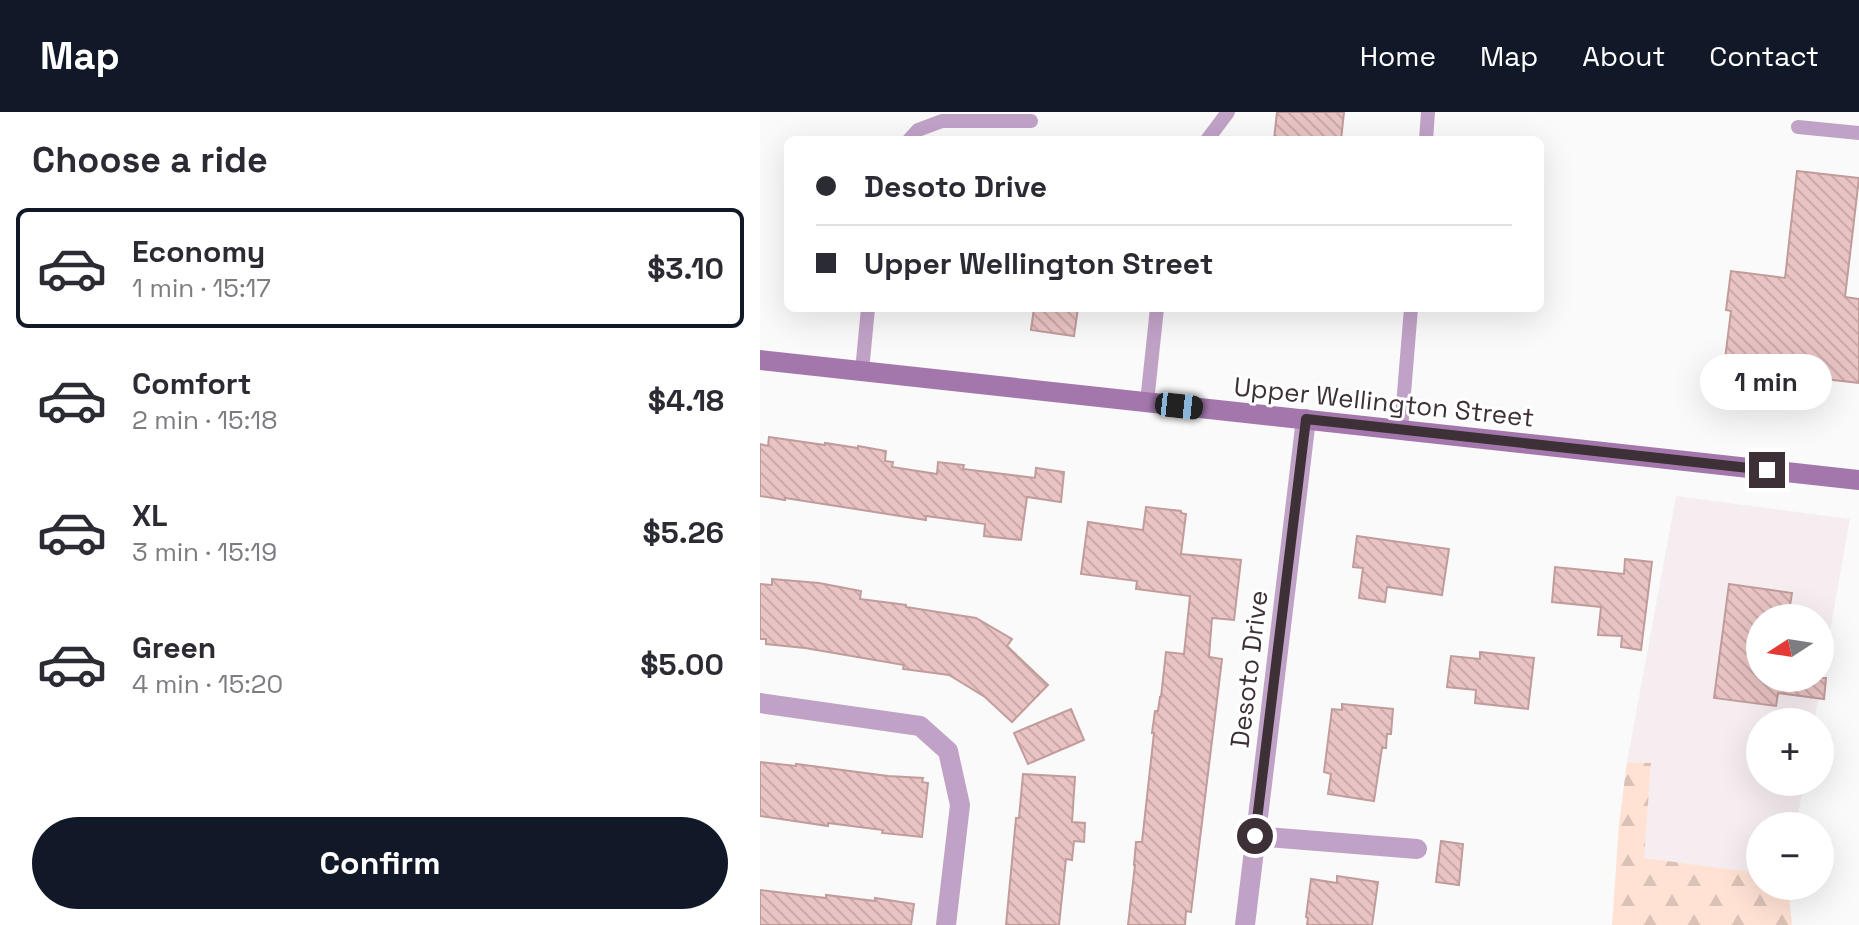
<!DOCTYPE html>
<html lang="en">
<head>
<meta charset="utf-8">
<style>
	:root { --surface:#fff; --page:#f7f7f7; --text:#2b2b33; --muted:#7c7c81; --line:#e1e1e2; --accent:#111827 }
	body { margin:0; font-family:"Space Grotesk",sans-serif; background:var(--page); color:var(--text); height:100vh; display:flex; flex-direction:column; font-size:30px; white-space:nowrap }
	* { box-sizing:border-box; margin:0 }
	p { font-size:26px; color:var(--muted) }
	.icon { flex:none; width:44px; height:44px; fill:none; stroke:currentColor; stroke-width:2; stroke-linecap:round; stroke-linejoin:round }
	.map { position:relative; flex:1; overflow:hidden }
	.panel { display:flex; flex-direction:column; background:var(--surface); width:760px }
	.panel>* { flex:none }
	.top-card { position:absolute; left:24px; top:24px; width:760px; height:176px; border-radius:12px; box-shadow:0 8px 32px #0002; display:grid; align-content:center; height:176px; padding:0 32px; background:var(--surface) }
	.needle { width:52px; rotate:258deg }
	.tools { position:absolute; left:986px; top:492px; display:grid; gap:16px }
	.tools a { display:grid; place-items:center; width:88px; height:88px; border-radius:50%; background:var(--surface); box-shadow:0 8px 32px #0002; font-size:40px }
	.end { position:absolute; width:36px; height:36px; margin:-18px; border:10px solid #3d3036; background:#fff; box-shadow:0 0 0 4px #fff }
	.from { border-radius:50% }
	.bubble { position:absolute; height:56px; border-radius:28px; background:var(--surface); box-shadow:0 8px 32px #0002; font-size:26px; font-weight:700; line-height:56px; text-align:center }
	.car { position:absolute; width:24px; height:48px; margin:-24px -12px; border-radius:10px; box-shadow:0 0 6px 2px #0007; background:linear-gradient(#222 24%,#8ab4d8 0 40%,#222 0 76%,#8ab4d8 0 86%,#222 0) }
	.top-card b { display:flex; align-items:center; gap:28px; height:76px; font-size:30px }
	.top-card b+b { border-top:2px solid var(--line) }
	.top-card i { width:20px; height:20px; background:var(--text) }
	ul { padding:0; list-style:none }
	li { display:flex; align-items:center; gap:24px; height:120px; margin:0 16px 12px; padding:0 16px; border:4px solid transparent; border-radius:12px }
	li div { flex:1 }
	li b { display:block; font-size:30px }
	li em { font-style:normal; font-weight:700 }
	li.selected { border-color:var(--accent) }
	li>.icon { width:72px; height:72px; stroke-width:1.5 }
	h2 { padding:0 32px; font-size:36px; line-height:96px }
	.primary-button { display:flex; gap:16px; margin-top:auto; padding:16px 32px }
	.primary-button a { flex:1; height:92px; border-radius:48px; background:var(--accent); color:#fff; font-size:32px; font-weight:700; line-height:92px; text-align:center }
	header { display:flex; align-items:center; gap:48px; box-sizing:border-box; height:112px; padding:0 40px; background:var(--accent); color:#fff }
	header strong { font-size:38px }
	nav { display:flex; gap:44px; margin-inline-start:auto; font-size:28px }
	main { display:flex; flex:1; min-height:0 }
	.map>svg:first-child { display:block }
	.built { fill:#f6edf0; fill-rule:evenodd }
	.forest { fill:url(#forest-firs) }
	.building { fill:url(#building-back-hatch); stroke:#c09c9b; stroke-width:2 }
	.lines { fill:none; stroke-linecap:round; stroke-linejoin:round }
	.service { stroke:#c1a2c7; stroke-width:14 }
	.minor { stroke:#c1a2c7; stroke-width:20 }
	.secondary { stroke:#a377ac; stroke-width:20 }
	.route { stroke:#3d3036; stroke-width:10 }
	.labels { text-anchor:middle; stroke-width:6; stroke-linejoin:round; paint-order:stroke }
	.street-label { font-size:26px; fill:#3d3036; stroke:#fff }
</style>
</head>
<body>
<header>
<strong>Map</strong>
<nav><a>Home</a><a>Map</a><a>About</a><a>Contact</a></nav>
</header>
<main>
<section class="panel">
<h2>Choose a ride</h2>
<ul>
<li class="selected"><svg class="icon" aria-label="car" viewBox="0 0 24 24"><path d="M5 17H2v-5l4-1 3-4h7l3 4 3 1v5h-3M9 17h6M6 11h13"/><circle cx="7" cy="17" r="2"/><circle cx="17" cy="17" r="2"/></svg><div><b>Economy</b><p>1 min · 15:17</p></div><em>$3.10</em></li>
<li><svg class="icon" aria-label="car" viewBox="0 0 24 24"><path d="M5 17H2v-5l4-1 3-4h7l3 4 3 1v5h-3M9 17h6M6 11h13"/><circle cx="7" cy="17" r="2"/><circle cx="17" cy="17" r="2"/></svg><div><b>Comfort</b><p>2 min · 15:18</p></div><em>$4.18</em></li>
<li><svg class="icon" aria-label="car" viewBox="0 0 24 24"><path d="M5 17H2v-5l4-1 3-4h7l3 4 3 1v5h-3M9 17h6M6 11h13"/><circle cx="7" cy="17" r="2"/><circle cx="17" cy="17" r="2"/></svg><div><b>XL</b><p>3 min · 15:19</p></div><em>$5.26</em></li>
<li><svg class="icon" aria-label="car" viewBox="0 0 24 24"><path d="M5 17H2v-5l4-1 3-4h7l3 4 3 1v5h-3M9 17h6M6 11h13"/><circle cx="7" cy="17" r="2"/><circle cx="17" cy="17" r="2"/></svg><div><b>Green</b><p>4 min · 15:20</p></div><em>$5.00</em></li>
</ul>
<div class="primary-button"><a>Confirm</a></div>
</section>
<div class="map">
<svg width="1099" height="813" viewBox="0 0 1099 813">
	<defs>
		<pattern id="forest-firs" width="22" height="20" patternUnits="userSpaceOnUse" patternTransform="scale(2)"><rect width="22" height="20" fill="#ffe2d4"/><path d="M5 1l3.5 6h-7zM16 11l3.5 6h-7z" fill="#dbc2b7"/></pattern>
		<pattern id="building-back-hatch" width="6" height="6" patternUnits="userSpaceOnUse" patternTransform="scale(2)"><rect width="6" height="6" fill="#eac4c4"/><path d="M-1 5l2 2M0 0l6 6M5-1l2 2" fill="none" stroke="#caa9a9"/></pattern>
	</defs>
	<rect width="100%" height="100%" fill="#fafafa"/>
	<!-- built -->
	<path class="built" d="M916 384 1090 407 1054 610H1000V670H1044L1036 714H1000V761L883 746 891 651 867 650ZM1000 506H1060V566H1000Z"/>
	<!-- forest -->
	<path class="forest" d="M867 650 891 651 884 746 1000 761V774H1028L1032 813H852L859 712Z"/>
	<!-- building -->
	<g class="building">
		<path d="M517 0H584L581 28H514Z"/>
		<path d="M1037 59 1099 66 1085 185 1099 187V271L985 258 986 249 965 247 971 199 966 198 971 159 1025 166Z"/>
		<path d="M274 196H318L314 224 271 218Z"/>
		<path d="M9 325 65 333V331L98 336V334L126 339 125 349 133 350 132 355 177 362 178 350 204 353 203 357 275 366 276 356 304 360 301 390 267 385 261 428 224 424 225 412 166 404V408L25 386V388L0 384V332L8 334Z"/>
		<path d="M386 395 421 399V401L426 402 421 442 481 448 474 508 452 506 449 545 462 547 431 800 426 799 425 813H368L375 753H374L376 730H382L394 621H392L395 599H398L400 585H401L406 540 424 542 430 484 376 477 377 469 321 462 328 410 383 418Z"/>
		<path d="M597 424 689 437 682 483 627 475 625 490 599 486 603 456 593 455Z"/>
		<path d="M865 447 892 450 881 538 861 535 862 524 838 523 841 495 792 490 795 455 864 462Z"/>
		<path d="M12 467 59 471 101 479 100 487 146 493V495L216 506 252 527 247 534 288 573 252 610 225 585 189 563 143 557 144 553 45 536 6 532V527H0V472L12 473Z"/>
		<path d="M969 472 1032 481 1028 506H1000V566H1066L1064 587 1018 581 1016 594 954 586Z"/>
		<path d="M720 540 774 546 768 597 715 591 716 578 687 575 691 544 720 547Z"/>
		<path d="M582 592 633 597 631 622H627L626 636H622L614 689 568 682 571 662 564 660 572 597 582 598Z"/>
		<path d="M311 597 324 628 268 652 254 621Z"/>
		<path d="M0 650 36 654V652L128 664 163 666 162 670 168 671 162 725 122 721 123 718 68 711V714L0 704Z"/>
		<path d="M263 662 315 665 312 710 325 711 324 730 314 729 312 748 306 747 299 813H246L256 706H259Z"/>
		<path d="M681 729 703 732 699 773 676 770Z"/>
		<path d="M577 764 618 770 612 813H547L548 806 546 805 551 767 577 771Z"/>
		<path d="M0 778 66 786V783L115 789V786L154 792 151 813H0Z"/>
	</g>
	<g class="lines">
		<!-- service -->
		<g class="service">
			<path d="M1038 15 1099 21"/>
			<path d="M149 28 158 18 182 9H271"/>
			<path d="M447 28 468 0"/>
			<path d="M666 28 668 0"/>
			<path d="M102 259 108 196"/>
			<path d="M387 290 397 196"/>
			<path d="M641 318 651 196"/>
		</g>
		<!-- minor -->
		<g class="minor">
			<path d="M0 591 160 614 188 639 200 693 186 813"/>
			<path d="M495 724 657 737"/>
			<path d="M485 813 546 307"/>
		</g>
		<!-- secondary -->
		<path class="secondary" d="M0 248 1099 368"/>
	</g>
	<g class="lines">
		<!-- route -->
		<path class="route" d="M495 724 546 307 1007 358"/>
	</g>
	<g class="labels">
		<!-- street labels -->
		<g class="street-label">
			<text transform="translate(624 290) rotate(6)" y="9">Upper Wellington Street</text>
			<text transform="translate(489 557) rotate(-83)" y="9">Desoto Drive</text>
		</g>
	</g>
</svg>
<div class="tools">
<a><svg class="needle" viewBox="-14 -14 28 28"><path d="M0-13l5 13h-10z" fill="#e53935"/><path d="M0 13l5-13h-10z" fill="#7c7c81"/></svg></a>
<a>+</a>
<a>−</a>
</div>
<i class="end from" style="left:495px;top:724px"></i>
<i class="end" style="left:1007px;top:358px"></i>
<div class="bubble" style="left:940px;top:242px;width:132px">1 min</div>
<i class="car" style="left:419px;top:294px;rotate:96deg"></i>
<div class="top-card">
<b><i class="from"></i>Desoto Drive</b>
<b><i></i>Upper Wellington Street</b>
</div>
</div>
</main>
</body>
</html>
